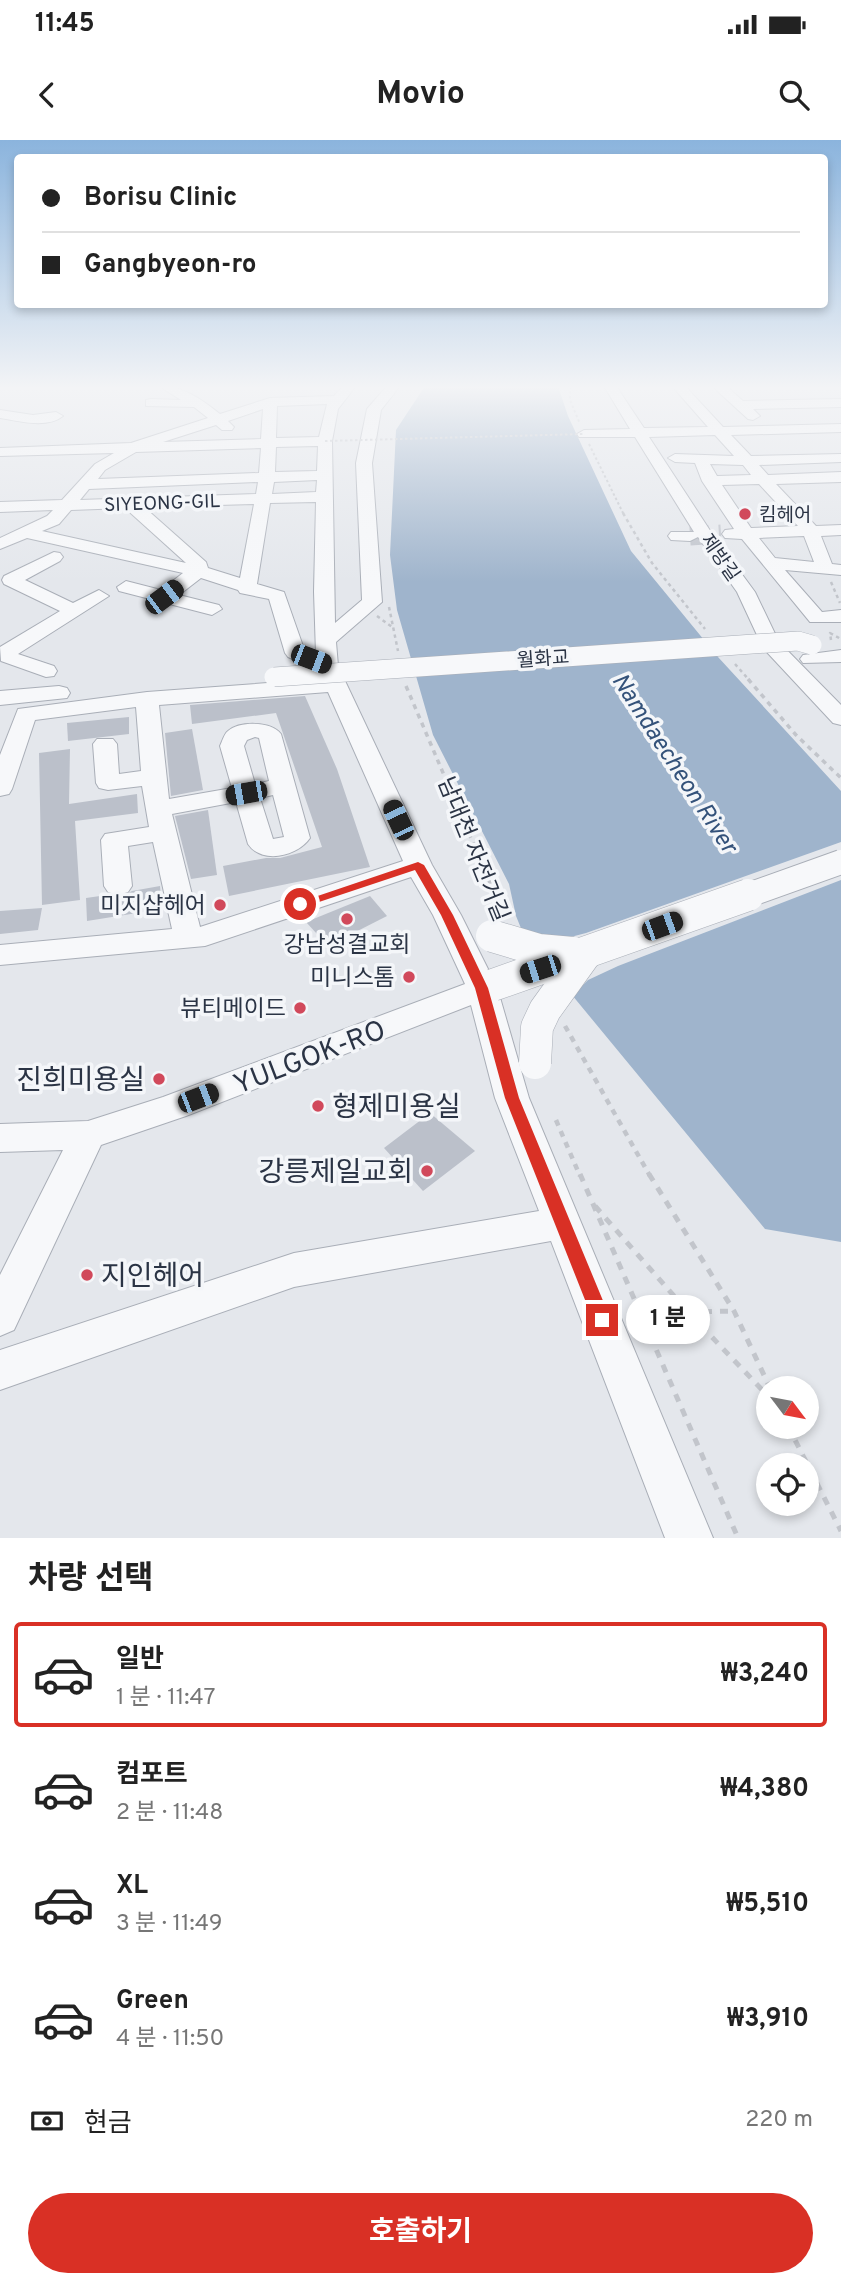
<!DOCTYPE html>
<html lang="ko">
<head>
<meta charset="utf-8">
<style>
	:root { --surface:#fff; --page:#f2f2f2; --text:#222; --muted:#767676; --line:#e0e0e0; --accent:#d93025 }
	body { margin:0; font-family:Overpass,"Noto Sans KR",sans-serif; background:var(--page); color:var(--text); height:100vh; display:flex; flex-direction:column; font-size:26px; white-space:nowrap }
	* { box-sizing:border-box; margin:0 }
	p { font-size:23px; color:var(--muted) }
	.icon { flex:none; width:38px; height:38px; fill:none; stroke:currentColor; stroke-width:2; stroke-linecap:round; stroke-linejoin:round }
	.map { position:relative; height:1398px; overflow:hidden }
	.drawer { display:flex; flex-direction:column; background:var(--surface); flex:1 }
	.drawer>* { flex:none }
	.guide { position:absolute; left:14px; top:14px; width:814px; height:154px; border-radius:7px; box-shadow:0 4px 10px #0003; display:grid; align-content:center; height:154px; padding:0 28px; background:var(--surface) }
	.needle { width:46px; rotate:122deg }
	.controls { position:absolute; left:756px; top:1236px; display:grid; gap:14px }
	.controls a { display:grid; place-items:center; width:63px; height:63px; border-radius:50%; background:var(--surface); box-shadow:0 4px 10px #0003; font-size:35px }
	.end { position:absolute; width:32px; height:32px; margin:-16px; border:9px solid #d93025; background:#fff; box-shadow:0 0 0 4px #fff }
	.from { border-radius:50% }
	.bubble { position:absolute; height:49px; border-radius:24px; background:var(--surface); box-shadow:0 4px 10px #0003; font-size:23px; font-weight:700; line-height:49px; text-align:center }
	.car { position:absolute; width:21px; height:42px; margin:-21px -10px; border-radius:9px; box-shadow:0 0 5px 2px #0007; background:linear-gradient(#222 24%,#8ab4d8 0 40%,#222 0 76%,#8ab4d8 0 86%,#222 0) }
	.guide b { display:flex; align-items:center; gap:24px; height:66px; font-size:26px }
	.guide b+b { border-top:2px solid var(--line) }
	.guide i { width:18px; height:18px; background:var(--text) }
	ul { padding:0; list-style:none }
	li { display:flex; align-items:center; gap:21px; height:105px; margin:0 14px 10px; padding:0 14px; border:4px solid transparent; border-radius:7px }
	li div { flex:1 }
	li b { display:block; font-size:26px }
	li em { font-style:normal; font-weight:700 }
	li.active { border-color:var(--accent) }
	li>.icon { width:63px; height:63px; stroke-width:1.5 }
	h2 { padding:0 28px; font-size:32px; line-height:84px }
	.pay { display:flex; align-items:center; gap:18px; height:77px; padding:0 28px; font-size:26px }
	.pay p { margin-inline-start:auto }
	.primary-button { display:flex; gap:14px; margin-top:auto; padding:14px 28px }
	.primary-button a { flex:1; height:80px; border-radius:42px; background:var(--accent); color:#fff; font-size:28px; font-weight:700; line-height:80px; text-align:center }
	.status { display:flex; justify-content:space-between; align-items:center; height:49px; padding:0 35px; background:var(--surface); direction:ltr }
	.status svg { height:19px; fill:currentColor }
	header { display:flex; justify-content:space-between; align-items:center; height:91px; padding:0 28px; background:var(--surface); font-size:32px; font-weight:700 }
	.map>svg:first-child { display:block }
	.water { fill:#9fb4cc }
	.pier { fill:#e4e7ec }
	.building { fill:#bbc0ca }
	.lines { fill:none; stroke-linecap:round; stroke-linejoin:round }
	.minor-tunnel { stroke:#bfc3cb; stroke-width:19; stroke-dasharray:19 10; stroke-linecap:butt }
	.minor-casing { stroke:#a9aeb7; stroke-width:2 }
	.path-far4 { stroke:#c2c5cb; stroke-width:2; stroke-dasharray:2.5 2.5; stroke-linecap:butt }
	.path-far3 { stroke:#c2c5cb; stroke-width:2.5; stroke-dasharray:3.5 3.5; stroke-linecap:butt }
	.path-far2 { stroke:#c2c5cb; stroke-width:3.5; stroke-dasharray:5 5; stroke-linecap:butt }
	.path-far1 { stroke:#c2c5cb; stroke-width:4.5; stroke-dasharray:6 6; stroke-linecap:butt }
	.path { stroke:#c2c5cb; stroke-width:5; stroke-dasharray:8 8; stroke-linecap:butt }
	.minor { fill:#f7f8fa; fill-rule:evenodd }
	.minor-bridge-far2-casing { stroke:#a9aeb7; stroke-width:20; stroke-linecap:butt }
	.minor-bridge-far1-casing { stroke:#a9aeb7; stroke-width:26; stroke-linecap:butt }
	.minor-bridge-casing { stroke:#a9aeb7; stroke-width:33; stroke-linecap:butt }
	.path-bridge { stroke:#c2c5cb; stroke-width:2; stroke-dasharray:2.5 2.5; stroke-linecap:butt }
	.minor-bridge-far2 { stroke:#f7f8fa; stroke-width:19 }
	.minor-bridge-far1 { stroke:#f7f8fa; stroke-width:24 }
	.minor-bridge { stroke:#f7f8fa; stroke-width:32 }
	.route { fill:#d93025 }
	.poi-dot { fill:#d1495b; stroke:#f4f6f9; stroke-width:2.5 }
	.labels { text-anchor:middle; stroke-width:7; stroke-linejoin:round; paint-order:stroke }
	.far-street-label { font-size:19px; fill:#2b3445; stroke:#f4f6f9 }
	.far-poi-label { font-size:19px; fill:#2b3445; stroke:#f4f6f9; text-anchor:start }
	.street-label { font-size:23px; fill:#2b3445; stroke:#f4f6f9 }
	.poi-label { font-size:23px; fill:#2b3445; stroke:#f4f6f9; text-anchor:end }
	.water-label { font-size:24px; font-style:italic; fill:#34527a; stroke:#f4f6f9 }
	.near-street-label { font-size:28px; fill:#2b3445; stroke:#f4f6f9 }
	.near-poi-label { font-size:28px; fill:#2b3445; stroke:#f4f6f9; text-anchor:end }
</style>
</head>
<body>
<div class="status"><b>11:45</b><svg viewBox="0 0 49 12"><path d="M0 12V9h3v3zM5 12V6h3v6zM10 12V3h3v9zM15 12V0h3v12zM26 1h20v11H26zM47 4h2v5h-2z"/></svg></div>
<header><svg class="icon" aria-label="back" viewBox="0 0 24 24"><path d="M15 5l-7 7 7 7"/></svg>Movio<svg class="icon" aria-label="search" viewBox="0 0 24 24"><circle cx="10" cy="10" r="6"/><path d="M15 15l6 6"/></svg></header>
<div class="map">
<svg width="841" height="1398" viewBox="0 0 841 1398">
	<rect width="100%" height="100%" fill="#e4e7ec"/>
	<!-- water -->
	<path class="water" d="M425 246H558L568 276 631 411 718 517 841 651V1102L765 1089 525 798 516 776 509 744 433 595 397 470 390 415 396 290Z"/>
	<!-- pier -->
	<path class="pier" d="M841 702V740L618 826 588 840 569 859 563 799 586 793Z"/>
	<!-- building -->
	<g class="building">
		<path d="M305 556 337 629 370 727 229 756 223 726 266 718H280L322 707 276 573 192 584 190 565Z"/>
		<path d="M129 577V594L68 601 67 583Z"/>
		<path d="M192 589 203 650 171 656 165 593Z"/>
		<path d="M70 609 69 664 137 654 138 673 75 681 80 760 42 765 39 613Z"/>
		<path d="M208 670 217 735 191 739 175 676Z"/>
		<path d="M160 746 162 769 87 781 86 758 107 755 119 758 132 751Z"/>
		<path d="M370 756 387 776 328 806 306 782Z"/>
		<path d="M42 768 38 790 0 794V771Z"/>
		<path d="M430 973 475 1011 423 1051 384 1008Z"/>
	</g>
	<g class="lines">
		<!-- minor-tunnel -->
		<path class="minor-tunnel" d="M690 396 721 394"/>
		<defs>
			<g id="minor">
				<path d="M159 246C183 246 201 259 220 274L270 258 334 256 343 246H356L338 269 332 301 335 483 362 460 356 323 367 269 387 246H400L381 270 372 323 382 462 336 502 338 526 432 725 461 775 491 835 504 837 508 845 499 854 529 958 713 1398H665L551 1101 294 1147 0 1250V1210L294 1113 539 1071 495 958 471 865 186 976 101 1005 14 1190 0 1196V1135L63 1010 0 1012V984L88 981 163 957 465 844 433 775 411 737 205 806 0 825V805L172 789 153 702 128 706 132 746 128 752 118 755 108 752 104 746 101 700 105 694 149 687 142 646 108 650 99 648 96 643 93 604 97 599H113L117 604 119 634 141 631 136 567 35 580 12 649 9 654 0 656V615L18 569 147 552 322 539 318 530 288 517 285 513 269 459 240 453 238 450 201 438 179 455 219 465 222 469 212 475 119 451 117 447 126 441 161 450 183 433 27 398 0 409V398L47 376 53 370 0 372V362L62 360 95 324 114 313 0 316V308L131 303 208 278 194 267 146 266V260L151 259 181 260ZM327 264 319 297 276 298 277 266ZM263 269 261 299 163 302 216 285 222 290H232L234 287 228 281ZM318 306 317 331 275 332 276 307ZM261 308 259 333 98 339 105 330 136 312ZM317 340 316 352 272 354 274 342ZM258 342 256 354 80 360 89 349ZM316 362 314 452 316 514 304 509 284 452 257 444 270 363ZM254 364 240 438 208 428 206 422 144 367ZM125 368 186 423 42 391 59 384 71 370ZM328 552 403 721 200 787 172 674 236 662 248 704C262 725 298 716 310 698L281 594C271 581 240 581 228 591 224 594 222 602 220 606L232 648 169 659 159 565ZM255 597 259 598 269 641 255 644 244 606 247 600ZM273 655 284 697 273 699 260 658Z"/>
				<path d="M604 246H616L644 288 708 287 672 246H685L723 287 841 284V292L731 295 751 316 841 314V322L759 325 768 335 841 332V342L776 344 816 386 841 385V395L821 396 832 424 841 425V435L785 430 822 472 841 470V482H810L742 399 725 398 722 394 725 390 734 389 702 341 695 323 675 322 668 318 675 314 734 316 715 295 649 297 711 392 755 452 779 502 841 565V585L833 583 763 508 737 452 698 397 690 401 671 400 668 396 671 392H694L635 297H579L577 294 584 290 630 289ZM710 324 743 325 751 335 717 336ZM759 344 798 386 751 388 722 345ZM804 396 814 422 775 418 759 398Z"/>
				<path d="M712 246H726L743 261 841 259V267L753 269 760 276 753 280 748 279Z"/>
				<path d="M0 270 33 275 56 272 63 276C47 289 19 281 0 278Z"/>
				<path d="M54 412 60 413 63 417 60 421 25 440 73 463 99 450 109 456 18 514 54 526 57 531 54 536 46 537 1 521 0 507 60 471 4 444 2 440 4 436Z"/>
				<path d="M841 510V522L803 523 800 519 803 515Z"/>
				<path d="M59 546 67 548 70 553 67 558 0 565V551Z"/>
			</g>
		</defs>
		<!-- minor casing -->
		<use href="#minor" class="minor-casing"/>
		<!-- path-far4 -->
		<g class="path-far4">
			<path d="M570 246V260L580 284"/>
			<path d="M589 304 624 375"/>
		</g>
		<!-- path-far3 -->
		<g class="path-far3">
			<path d="M623 373 652 423 705 489"/>
			<path d="M831 442 840 463"/>
			<path d="M389 467 398 511"/>
			<path d="M377 476 392 487"/>
			<path d="M831 500 830 493 841 499"/>
			<path d="M735 524 750 541"/>
		</g>
		<!-- path-far2 -->
		<g class="path-far2">
			<path d="M748 539 796 595 841 638"/>
			<path d="M406 546 496 757"/>
		</g>
		<!-- path-far1 -->
		<g class="path-far1">
			<path d="M495 755 503 774"/>
			<path d="M565 886 650 1036"/>
			<path d="M556 980 580 1036"/>
		</g>
		<!-- path -->
		<g class="path">
			<path d="M580 1034 738 1398"/>
			<path d="M649 1034 734 1171 770 1248"/>
			<path d="M595 1066 688 1172 768 1256"/>
			<path d="M688 1172 734 1171"/>
			<path d="M788 1286 841 1391"/>
		</g>
		<!-- minor -->
		<use href="#minor" class="minor"/>
		<defs>
			<path id="minor-bridge-far2" d="M274 537 798 501 812 505"/>
			<path id="minor-bridge-far1" d="M743 757 841 722"/>
			<g id="minor-bridge">
				<path d="M492 796 539 810 573 813"/>
				<path d="M493 845 748 755"/>
				<path d="M535 923 537 887 545 870 586 813"/>
			</g>
		</defs>
		<!-- minor-bridge-far2 casing -->
		<use href="#minor-bridge-far2" class="minor-bridge-far2-casing"/>
		<!-- minor-bridge-far1 casing -->
		<use href="#minor-bridge-far1" class="minor-bridge-far1-casing"/>
		<!-- minor-bridge casing -->
		<use href="#minor-bridge" class="minor-bridge-casing"/>
		<!-- path-bridge -->
		<path class="path-bridge" d="M325 301 584 294"/>
		<!-- minor-bridge-far2 -->
		<use href="#minor-bridge-far2" class="minor-bridge-far2"/>
		<!-- minor-bridge-far1 -->
		<use href="#minor-bridge-far1" class="minor-bridge-far1"/>
		<!-- minor-bridge -->
		<use href="#minor-bridge" class="minor-bridge"/>
	</g>
	<!-- sky -->
	<linearGradient id="sky" x2="0" y2="1"><stop stop-color="#8bb4dd"/><stop offset="0.56" stop-color="#f3f4f6"/><stop offset="1" stop-color="#f3f4f6" stop-opacity="0"/></linearGradient>
	<rect width="841" height="442" fill="url(#sky)"/>
	<!-- route -->
	<path class="route" d="M418 722 424 725 453 775 488 848 519 958 611 1180 608 1186 602 1188 596 1186 593 1180 505 958 475 848 441 775 415 730 304 767 300 768 294 764Z"/>
	<!-- markers -->
	<g class="poi-dot">
		<circle cx="745" cy="374" r="7"/>
		<circle cx="220" cy="765" r="7"/>
		<circle cx="347" cy="779" r="7"/>
		<circle cx="409" cy="837" r="7"/>
		<circle cx="300" cy="868" r="7"/>
		<circle cx="159" cy="939" r="7"/>
		<circle cx="318" cy="966" r="7"/>
		<circle cx="427" cy="1031" r="7"/>
		<circle cx="87" cy="1135" r="7"/>
	</g>
	<g class="labels">
		<!-- far-street labels -->
		<g class="far-street-label">
			<text transform="translate(162 362) rotate(-2)" y="7">SIYEONG-GIL</text>
			<text transform="translate(721 417) rotate(55)" y="7">제방길</text>
			<text transform="translate(543 518) rotate(-4)" y="7">월화교</text>
		</g>
		<!-- far-poi labels -->
		<g class="far-poi-label">
			<text x="759" y="381">킴헤어</text>
		</g>
		<!-- street labels -->
		<g class="street-label">
			<text transform="translate(474 709) rotate(68)" y="8">남대천 자전거길</text>
		</g>
		<!-- poi labels -->
		<g class="poi-label">
			<text x="206" y="773">미지샵헤어</text>
			<text x="347" y="812" text-anchor="middle">강남성결교회</text>
			<text x="395" y="845">미니스톰</text>
			<text x="286" y="876">뷰티메이드</text>
		</g>
		<!-- water labels -->
		<g class="water-label">
			<text transform="translate(675 623) rotate(57)" y="8">Namdaecheon River</text>
		</g>
		<!-- near-street labels -->
		<g class="near-street-label">
			<text transform="translate(309 916) rotate(-21)" y="10">YULGOK-RO</text>
		</g>
		<!-- near-poi labels -->
		<g class="near-poi-label">
			<text x="145" y="949">진희미용실</text>
			<text x="332" y="976" text-anchor="start">형제미용실</text>
			<text x="413" y="1041">강릉제일교회</text>
			<text x="101" y="1145" text-anchor="start">지인헤어</text>
		</g>
	</g>
</svg>
<div class="controls">
<a><svg class="needle" viewBox="-14 -14 28 28"><path d="M0-13l5 13h-10z" fill="#e53935"/><path d="M0 13l5-13h-10z" fill="#767676"/></svg></a>
<a><svg class="icon" aria-label="locate" viewBox="0 0 24 24"><circle cx="12" cy="12" r="6"/><path d="M12 2v4M12 18v4M2 12h4M18 12h4"/></svg></a>
</div>
<i class="end from" style="left:300px;top:764px"></i>
<i class="end" style="left:602px;top:1180px"></i>
<div class="bubble" style="left:626px;top:1155px;width:84px">1 분</div>
<i class="car" style="left:164px;top:457px;rotate:53deg"></i>
<i class="car" style="left:311px;top:519px;rotate:111deg"></i>
<i class="car" style="left:246px;top:653px;rotate:260deg"></i>
<i class="car" style="left:398px;top:680px;rotate:335deg"></i>
<i class="car" style="left:662px;top:786px;rotate:70deg"></i>
<i class="car" style="left:540px;top:829px;rotate:252deg"></i>
<i class="car" style="left:198px;top:958px;rotate:69deg"></i>
<div class="guide">
<b><i class="from"></i>Borisu Clinic</b>
<b><i></i>Gangbyeon-ro</b>
</div>
</div>
<section class="drawer">
<h2>차량 선택</h2>
<ul>
<li class="active"><svg class="icon" aria-label="car" viewBox="0 0 24 24"><path d="M5 17H2v-5l4-1 3-4h7l3 4 3 1v5h-3M9 17h6M6 11h13"/><circle cx="7" cy="17" r="2"/><circle cx="17" cy="17" r="2"/></svg><div><b>일반</b><p>1 분 · 11:47</p></div><em>₩3,240</em></li>
<li><svg class="icon" aria-label="car" viewBox="0 0 24 24"><path d="M5 17H2v-5l4-1 3-4h7l3 4 3 1v5h-3M9 17h6M6 11h13"/><circle cx="7" cy="17" r="2"/><circle cx="17" cy="17" r="2"/></svg><div><b>컴포트</b><p>2 분 · 11:48</p></div><em>₩4,380</em></li>
<li><svg class="icon" aria-label="car" viewBox="0 0 24 24"><path d="M5 17H2v-5l4-1 3-4h7l3 4 3 1v5h-3M9 17h6M6 11h13"/><circle cx="7" cy="17" r="2"/><circle cx="17" cy="17" r="2"/></svg><div><b>XL</b><p>3 분 · 11:49</p></div><em>₩5,510</em></li>
<li><svg class="icon" aria-label="car" viewBox="0 0 24 24"><path d="M5 17H2v-5l4-1 3-4h7l3 4 3 1v5h-3M9 17h6M6 11h13"/><circle cx="7" cy="17" r="2"/><circle cx="17" cy="17" r="2"/></svg><div><b>Green</b><p>4 분 · 11:50</p></div><em>₩3,910</em></li>
</ul>
<div class="pay"><svg class="icon" aria-label="cash" viewBox="0 0 24 24"><path d="M3 7h18v10H3z"/><circle cx="12" cy="12" r="2"/></svg>현금<p>220 m</p></div>
<div class="primary-button"><a>호출하기</a></div>
</section>
</body>
</html>
